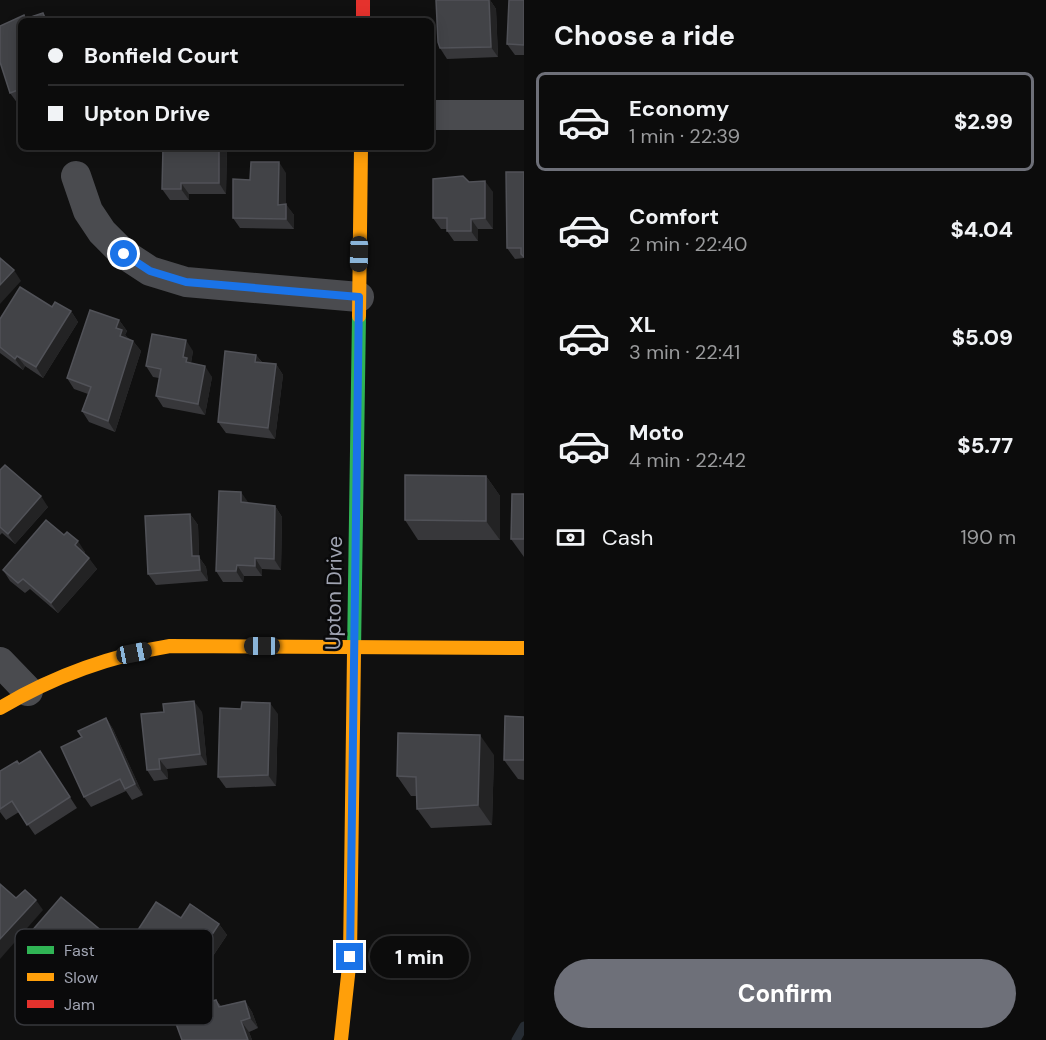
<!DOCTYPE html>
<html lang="en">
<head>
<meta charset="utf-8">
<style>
	:root { --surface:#0c0c0c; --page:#1a1a1a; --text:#f1f3f6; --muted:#9a9b9d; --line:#2c2c2d; --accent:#6e7079 }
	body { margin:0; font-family:"DM Sans",sans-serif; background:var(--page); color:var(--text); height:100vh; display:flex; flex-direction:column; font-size:22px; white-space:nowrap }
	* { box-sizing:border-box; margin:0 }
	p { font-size:20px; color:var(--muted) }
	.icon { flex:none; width:33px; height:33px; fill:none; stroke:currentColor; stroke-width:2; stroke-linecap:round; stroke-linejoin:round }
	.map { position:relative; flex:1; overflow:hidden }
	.drawer { display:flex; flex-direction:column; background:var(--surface); width:522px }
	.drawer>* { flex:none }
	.top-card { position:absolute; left:18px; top:18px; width:416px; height:132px; border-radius:9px; box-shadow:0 3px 15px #0003,0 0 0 2px var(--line); display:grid; align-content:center; height:132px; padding:0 30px; background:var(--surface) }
	.end { position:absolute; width:27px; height:27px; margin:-14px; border:8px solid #1a73e8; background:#fff; box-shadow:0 0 0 3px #fff }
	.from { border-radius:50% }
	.bubble { position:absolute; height:42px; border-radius:21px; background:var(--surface); box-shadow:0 3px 15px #0003,0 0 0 2px var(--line); font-size:20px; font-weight:800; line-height:42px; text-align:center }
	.car { position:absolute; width:18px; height:36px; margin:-18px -9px; border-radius:8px; box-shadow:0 0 4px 2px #0007; background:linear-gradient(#222 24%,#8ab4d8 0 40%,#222 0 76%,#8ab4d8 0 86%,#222 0) }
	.top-card b { display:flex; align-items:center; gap:21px; height:57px; font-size:22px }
	.top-card b+b { border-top:2px solid var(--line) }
	.top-card i { width:15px; height:15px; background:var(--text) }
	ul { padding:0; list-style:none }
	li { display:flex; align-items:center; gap:18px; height:99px; margin:0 12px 9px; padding:0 18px; border:3px solid transparent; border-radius:9px }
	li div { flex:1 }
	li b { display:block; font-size:22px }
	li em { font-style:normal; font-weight:800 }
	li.selected { border-color:var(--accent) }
	li>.icon { width:54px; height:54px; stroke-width:1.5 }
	h2 { padding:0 30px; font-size:27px; line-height:72px }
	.pay { display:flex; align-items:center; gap:15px; height:66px; padding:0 30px; font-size:22px }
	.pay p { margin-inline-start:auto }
	.primary-button { display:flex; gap:12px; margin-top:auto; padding:12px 30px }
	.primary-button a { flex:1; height:69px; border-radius:36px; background:var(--accent); color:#fff; font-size:24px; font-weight:800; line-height:69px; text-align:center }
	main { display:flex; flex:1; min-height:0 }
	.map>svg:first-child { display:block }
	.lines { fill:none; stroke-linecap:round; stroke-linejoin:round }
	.stream { stroke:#262c33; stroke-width:9 }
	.street { stroke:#4a4b4f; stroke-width:30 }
	.fast { stroke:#30b455; stroke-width:14 }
	.slow { stroke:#ff9f0a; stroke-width:14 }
	.jam { stroke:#e5322d; stroke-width:14 }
	.wall { fill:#37373a }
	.shaded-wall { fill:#232324 }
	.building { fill:#424347; stroke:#515258; stroke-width:1.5 }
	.route { stroke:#1a73e8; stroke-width:8 }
	.labels { text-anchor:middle; stroke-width:5; stroke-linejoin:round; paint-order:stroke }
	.street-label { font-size:21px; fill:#a0a4b2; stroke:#0a0a0b }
	.key { fill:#0a0a0b; stroke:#37383d; stroke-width:1.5 }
	.key-label { font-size:16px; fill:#a0a4b2 }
</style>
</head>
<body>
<main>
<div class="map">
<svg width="524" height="1040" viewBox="0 0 524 1040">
	<rect width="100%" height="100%" fill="#101010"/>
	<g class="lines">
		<!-- stream -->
		<path class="stream" d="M516 1040 524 1026"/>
		<!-- street -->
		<g class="street">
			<path d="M430 115H524"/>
			<path d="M76 176 88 211 102 232 124 254 150 271 186 282 359 297"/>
			<path d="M0 662 28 691"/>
		</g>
		<!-- fast -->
		<path class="fast" d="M354 652 359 316"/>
		<!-- slow -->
		<g class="slow">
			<path d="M359 316 361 147"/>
			<path d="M0 708C54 676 108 656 170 646L524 648"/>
			<path d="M341 1040 350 957 354 652"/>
		</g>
		<!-- jam -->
		<path class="jam" d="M363 0V21"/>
	</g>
	<!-- wall -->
	<g class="wall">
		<path d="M436 0H490L496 9 498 57 447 59 440 48Z"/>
		<path d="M524 0V55H515L507 44Z"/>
		<path d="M43 13 49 21H21V103L18 104 10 93 0 62V26L24 15 26 18Z"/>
		<path d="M227 147 226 194H189V200H170L162 189Z"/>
		<path d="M524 172V258L515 259 507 248Z"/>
		<path d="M286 173V205L294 215V229L240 228 233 218 250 180Z"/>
		<path d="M469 182 493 192V229H478V241H454L447 231V229H441L433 218Z"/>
		<path d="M71 311 78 322 43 378 25 366 23 370 0 353V319Z"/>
		<path d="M119 320 127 331 125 335 128 338 133 341 141 351 115 432 89 422 82 411 88 394 74 389 67 378Z"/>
		<path d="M193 351 191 363 212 377 205 415 163 407 156 396 159 378 153 377 146 366Z"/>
		<path d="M256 355 262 362 276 364 283 375 275 439 226 433 218 422Z"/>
		<path d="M0 470 48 507 15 544 2 533 0 535Z"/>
		<path d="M486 476 500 496V540H418L405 520Z"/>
		<path d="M524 494V557L511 539Z"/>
		<path d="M275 506 282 517 281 570 262 569V576H244L243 582H223L216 571Z"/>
		<path d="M190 514 198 525 199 557 206 567 208 581 156 585 148 574Z"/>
		<path d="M64 535 85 552 84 553 97 569 58 613 30 589 25 593 10 581 3 570Z"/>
		<path d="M164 712H202L207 765 167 769 168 779 154 781 147 770Z"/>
		<path d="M278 714 276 786 226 788 218 777Z"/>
		<path d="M524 717V780L518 779 504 760Z"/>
		<path d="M106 718 113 729 143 795 132 800 126 791 91 807 84 797 82 737Z"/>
		<path d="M40 751 77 808 35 835 19 812 6 820 0 812V771L19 764Z"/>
		<path d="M494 755 492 825 431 828 417 809V796H411L397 776Z"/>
		<path d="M181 918 219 924 227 935 189 992 158 973 152 982 129 966 121 956Z"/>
		<path d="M103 932 110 942 108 945 117 957 97 982 71 960 50 985 33 971 26 960 27 959 18 947Z"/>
		<path d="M204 998 207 1003 216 1000 221 1006 245 1001 252 1012 258 1028 249 1032 252 1040H182Z"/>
	</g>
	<!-- shaded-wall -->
	<g class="shaded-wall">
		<path d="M489 0H490L496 9 498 57 491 47Z"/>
		<path d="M219 147H227L226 194 219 183Z"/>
		<path d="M279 162 286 173V216L278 205Z"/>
		<path d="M485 181 493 192V229L485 218Z"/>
		<path d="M181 183 189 194V200L181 189Z"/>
		<path d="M286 204 294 215V229L286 219Z"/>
		<path d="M471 219 478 229V241L471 231Z"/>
		<path d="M14 270 21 281 0 304V285Z"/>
		<path d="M71 311 78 322 43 378 36 367Z"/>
		<path d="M119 320 127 331 125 335 130 341 127 346 116 328Z"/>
		<path d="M186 340 193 351 191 363 186 362 183 357Z"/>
		<path d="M133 341 141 351 115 432 108 421Z"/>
		<path d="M256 355 264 365 255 362Z"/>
		<path d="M17 356 25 366 23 370 15 359Z"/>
		<path d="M276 364 283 375 275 439 268 428Z"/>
		<path d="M205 366 212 377 205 415 198 404Z"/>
		<path d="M486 476 500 496V540L486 521Z"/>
		<path d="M241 492 248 502V513L241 502Z"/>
		<path d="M41 496 48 507 15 544 8 534Z"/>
		<path d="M275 506 282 517 281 570 274 559Z"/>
		<path d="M190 514 198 525 199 557 206 567 208 581 200 570 192 556Z"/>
		<path d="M78 541 85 552 82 556 75 545Z"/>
		<path d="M89 558 97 569 58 613 51 603Z"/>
		<path d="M255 558 262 569V576L255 566Z"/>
		<path d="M237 565 244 576 243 582 236 571Z"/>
		<path d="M194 701 202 712 207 765 200 754Z"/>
		<path d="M270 703 278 714 276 786 268 775Z"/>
		<path d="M106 718 113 729 143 795 135 784Z"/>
		<path d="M480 735 494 755 492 825 478 805Z"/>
		<path d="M159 759 167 769 168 779 160 769Z"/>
		<path d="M36 900 43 910 0 959V939Z"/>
		<path d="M219 924 227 935 189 992 181 982Z"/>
		<path d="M103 932 110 942 106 948 98 937Z"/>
		<path d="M109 947 117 957 97 982 89 971Z"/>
		<path d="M64 950 71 960 50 985 43 975Z"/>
		<path d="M151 962 158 973 152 982 145 971Z"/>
		<path d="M245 1001 252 1012 258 1028 250 1018Z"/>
		<path d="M241 1021 249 1032 252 1040H248Z"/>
	</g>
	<!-- building -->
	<g class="building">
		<path d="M436 0H489L491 47 440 48 438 42Z"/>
		<path d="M509 0H524V45L507 44Z"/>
		<path d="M43 13 46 21H21V89L10 93 0 62V26L24 15 25 19Z"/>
		<path d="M163 147H219V183H181V189H162Z"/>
		<path d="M251 162H279L278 205 286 204V219L233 218V179L250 180Z"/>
		<path d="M506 172H524V257L521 254V248H507Z"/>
		<path d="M463 176 469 182 485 181V218L471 219V231H447V218H433V179Z"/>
		<path d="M0 258 14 270 0 285Z"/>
		<path d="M20 287 52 307 55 302 71 311 36 367 17 356 15 359 0 347V319Z"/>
		<path d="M90 310 119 320 116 328 122 330 120 336 133 341 108 421 82 411 91 387 67 378Z"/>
		<path d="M152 334 186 340 183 357 187 358 186 362 205 366 198 404 156 396 161 369 146 366Z"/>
		<path d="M225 351 256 355 255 362 276 364 268 428 218 422Z"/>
		<path d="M5 465 41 496 8 534 0 527V470Z"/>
		<path d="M405 475 486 476V521L405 520Z"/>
		<path d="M219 491 241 492V502L275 506 274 559 255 558V566L237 565 236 571H216Z"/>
		<path d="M512 494H524V539H511Z"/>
		<path d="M190 514 192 556H199L200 570 148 574 145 516Z"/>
		<path d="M46 520 64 535 67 532 78 541 75 545 89 558 51 603 23 579 18 583 3 570Z"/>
		<path d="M194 701 200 754 159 759 160 769 147 770 141 714 164 712 163 704Z"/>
		<path d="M242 702 270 703 268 775 218 777 220 708 241 709Z"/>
		<path d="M505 716 524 717V760H504Z"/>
		<path d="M106 718 135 784 125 789 120 779 84 797 61 747 82 737 78 731Z"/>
		<path d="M398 733 480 735 478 805 417 809 416 777 397 776Z"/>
		<path d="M40 751 70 797 27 825 12 801 0 809V771L17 761 19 764Z"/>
		<path d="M0 884 16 898 25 890 36 900 0 939Z"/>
		<path d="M61 897 103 932 98 937 109 947 89 971 64 950 43 975 26 960 29 957 18 947Z"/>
		<path d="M156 902 181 918 190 904 219 924 181 982 151 962 145 971 121 956Z"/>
		<path d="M204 998 206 1003 216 1000 219 1007 245 1001 250 1018 241 1021 248 1040H182L171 1010Z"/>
	</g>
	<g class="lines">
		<!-- route -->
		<path class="route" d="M124 254 150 271 186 282 359 297 350 957"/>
	</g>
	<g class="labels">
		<!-- street labels -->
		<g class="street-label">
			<text transform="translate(334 593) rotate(-89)" y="7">Upton Drive</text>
		</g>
	</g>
	<!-- legend -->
	<rect x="15" y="929" width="198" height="96" rx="9" class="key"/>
	<rect x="27" y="946" width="27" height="8" fill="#30b455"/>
	<rect x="27" y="973" width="27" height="8" fill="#ff9f0a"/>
	<rect x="27" y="1000" width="27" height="8" fill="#e5322d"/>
	<g class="key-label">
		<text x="64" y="956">Fast</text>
		<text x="64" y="983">Slow</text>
		<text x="64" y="1010">Jam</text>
	</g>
</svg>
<i class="end from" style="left:124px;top:254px"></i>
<i class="end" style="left:350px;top:957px"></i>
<div class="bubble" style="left:370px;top:936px;width:99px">1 min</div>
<i class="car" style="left:359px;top:254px;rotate:181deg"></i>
<i class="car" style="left:262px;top:646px;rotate:270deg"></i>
<i class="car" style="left:134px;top:653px;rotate:79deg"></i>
<div class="top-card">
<b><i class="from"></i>Bonfield Court</b>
<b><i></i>Upton Drive</b>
</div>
</div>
<section class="drawer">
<h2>Choose a ride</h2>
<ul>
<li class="selected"><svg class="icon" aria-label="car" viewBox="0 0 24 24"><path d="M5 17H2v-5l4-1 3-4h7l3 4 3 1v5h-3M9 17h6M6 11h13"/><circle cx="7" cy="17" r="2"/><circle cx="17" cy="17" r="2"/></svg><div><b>Economy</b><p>1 min · 22:39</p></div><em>$2.99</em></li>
<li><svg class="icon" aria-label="car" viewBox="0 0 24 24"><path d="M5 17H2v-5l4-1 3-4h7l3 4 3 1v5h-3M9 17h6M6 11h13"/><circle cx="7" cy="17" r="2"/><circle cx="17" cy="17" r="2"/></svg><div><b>Comfort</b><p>2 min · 22:40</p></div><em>$4.04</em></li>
<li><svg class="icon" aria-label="car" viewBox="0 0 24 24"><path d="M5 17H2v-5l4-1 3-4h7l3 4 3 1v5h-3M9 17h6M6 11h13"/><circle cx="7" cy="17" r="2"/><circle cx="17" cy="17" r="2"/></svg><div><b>XL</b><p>3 min · 22:41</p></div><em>$5.09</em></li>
<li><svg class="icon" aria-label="car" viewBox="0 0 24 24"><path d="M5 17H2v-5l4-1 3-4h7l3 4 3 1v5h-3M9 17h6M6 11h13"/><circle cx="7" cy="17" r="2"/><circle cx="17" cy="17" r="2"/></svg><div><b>Moto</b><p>4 min · 22:42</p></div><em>$5.77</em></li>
</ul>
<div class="pay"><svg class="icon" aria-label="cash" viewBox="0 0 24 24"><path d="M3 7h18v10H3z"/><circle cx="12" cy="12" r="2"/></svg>Cash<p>190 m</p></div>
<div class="primary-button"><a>Confirm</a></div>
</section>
</main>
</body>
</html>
